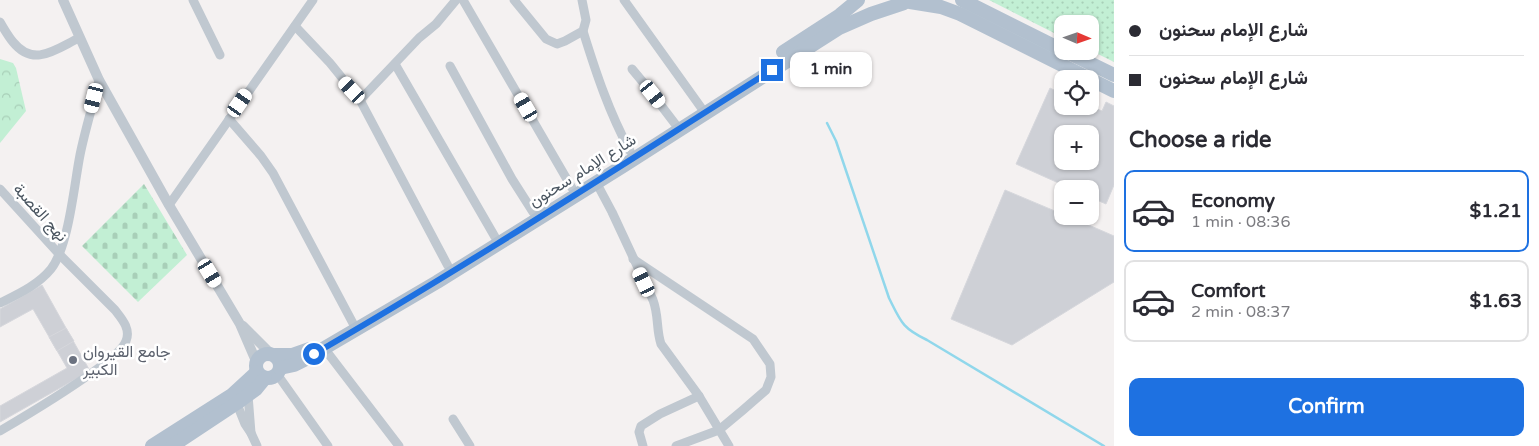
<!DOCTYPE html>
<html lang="en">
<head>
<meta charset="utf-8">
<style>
	:root { --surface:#fff; --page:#f7f7f7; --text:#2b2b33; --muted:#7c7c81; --line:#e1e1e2; --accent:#1e71e1 }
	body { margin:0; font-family:"Varela Round",Vazirmatn,sans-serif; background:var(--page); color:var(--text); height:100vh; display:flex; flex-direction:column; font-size:19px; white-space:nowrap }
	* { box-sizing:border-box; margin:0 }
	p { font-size:16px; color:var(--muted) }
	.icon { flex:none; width:28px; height:28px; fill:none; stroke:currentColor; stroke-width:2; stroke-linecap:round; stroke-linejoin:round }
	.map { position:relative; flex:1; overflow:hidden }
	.side { display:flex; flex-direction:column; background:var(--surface); width:425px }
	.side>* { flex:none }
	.top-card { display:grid; align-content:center; height:110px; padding:0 15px; background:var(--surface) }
	.needle { width:32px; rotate:92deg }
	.fabs { position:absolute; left:1054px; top:15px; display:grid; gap:10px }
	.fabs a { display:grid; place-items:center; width:45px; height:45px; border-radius:10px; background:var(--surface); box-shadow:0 1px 4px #0004; font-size:25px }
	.end { position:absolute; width:22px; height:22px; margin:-11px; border:6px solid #1e71e1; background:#fff; box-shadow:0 0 0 2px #fff }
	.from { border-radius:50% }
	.bubble { position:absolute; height:35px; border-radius:10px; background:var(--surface); box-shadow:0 1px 4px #0004; font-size:16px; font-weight:700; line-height:35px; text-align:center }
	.car { position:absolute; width:15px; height:30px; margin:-15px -8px; border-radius:6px; box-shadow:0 0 4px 1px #0007; background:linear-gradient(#fff 24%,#345 0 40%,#fff 0 76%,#345 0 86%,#fff 0) }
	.top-card b { display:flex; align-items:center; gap:18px; height:48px; font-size:19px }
	.top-card b+b { border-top:1px solid var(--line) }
	.top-card i { width:12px; height:12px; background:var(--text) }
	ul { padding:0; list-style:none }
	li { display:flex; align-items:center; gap:15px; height:82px; margin:0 10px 8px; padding:0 5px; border:2px solid var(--line); border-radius:10px }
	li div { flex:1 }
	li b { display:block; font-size:19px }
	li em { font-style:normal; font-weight:700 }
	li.current { border-color:var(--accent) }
	li>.icon { width:45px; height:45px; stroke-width:1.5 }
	h2 { padding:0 15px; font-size:22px; line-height:60px }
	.button { display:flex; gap:10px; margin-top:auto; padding:10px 15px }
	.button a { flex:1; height:58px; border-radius:10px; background:var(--accent); color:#fff; font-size:20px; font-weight:700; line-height:58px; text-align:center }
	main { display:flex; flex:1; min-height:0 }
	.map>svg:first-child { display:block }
	.grass { fill:url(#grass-dots) }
	.forest { fill:url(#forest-crowns) }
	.cemetery { fill:url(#cemetery-stones) }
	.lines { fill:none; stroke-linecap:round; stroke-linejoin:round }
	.stream { stroke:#90d7eb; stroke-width:2.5 }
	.building { fill:#ced0d6; stroke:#d6d7dc; fill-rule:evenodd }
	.minor { stroke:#c0c8d0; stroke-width:9 }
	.tertiary { stroke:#c0c8d0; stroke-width:10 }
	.primary { stroke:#b2c0cf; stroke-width:14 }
	.route { stroke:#1e71e1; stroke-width:6 }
	.worship-dot { fill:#6b7280; stroke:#fff; stroke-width:2 }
	.labels { text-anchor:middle; stroke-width:5; stroke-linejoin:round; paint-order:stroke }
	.street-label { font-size:16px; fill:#49545f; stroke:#fff }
	.worship-label { font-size:16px; fill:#5b616d; stroke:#fff; text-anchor:start }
</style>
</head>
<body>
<main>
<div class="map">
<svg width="1114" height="446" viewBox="0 0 1114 446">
	<defs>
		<pattern id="grass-dots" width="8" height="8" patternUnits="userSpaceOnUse" patternTransform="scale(1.25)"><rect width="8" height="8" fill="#c2efd4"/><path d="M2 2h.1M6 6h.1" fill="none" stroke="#a8cfb8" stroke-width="1.8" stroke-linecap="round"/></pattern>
		<pattern id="forest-crowns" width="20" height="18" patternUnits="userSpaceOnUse" patternTransform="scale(1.25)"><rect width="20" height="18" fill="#c2efd4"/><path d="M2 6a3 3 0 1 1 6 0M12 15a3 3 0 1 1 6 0" fill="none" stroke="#a8cfb8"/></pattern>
		<pattern id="cemetery-stones" width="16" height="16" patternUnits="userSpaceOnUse" patternTransform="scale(1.25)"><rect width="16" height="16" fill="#c2efd4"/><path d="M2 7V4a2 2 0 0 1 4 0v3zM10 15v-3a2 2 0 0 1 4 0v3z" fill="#a8cfb8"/></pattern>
	</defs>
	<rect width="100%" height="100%" fill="#f4f1f1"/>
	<!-- grass -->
	<path class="grass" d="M989 0H1114V62L1090 50V24H1062V37Z"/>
	<!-- forest -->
	<path class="forest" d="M0 59 13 63 16 68 26 111 0 143Z"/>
	<!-- cemetery -->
	<path class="cemetery" d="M144 184 187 255 138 302 82 246Z"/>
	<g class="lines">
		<!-- stream -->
		<path class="stream" d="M827 123 836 141 889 298C901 322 902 328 927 340L1104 446"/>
	</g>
	<!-- building -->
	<g class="building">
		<path d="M1050 88 1062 94V106H1090L1102 111 1106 102 1114 106V185L1106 204 1090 197V189H1072L1016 164ZM1062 134H1090V161H1062Z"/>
		<path d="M1005 190 1062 214V216H1068L1114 236V282L1012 345 951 319Z"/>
		<path d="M42 285 90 371 0 422V406L67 368 33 309 0 327V309Z"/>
		<path d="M66 328 74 341 57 351 49 337Z"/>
	</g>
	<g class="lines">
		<!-- minor -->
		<g class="minor">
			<path d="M193 0 220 55"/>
			<path d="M463 0 572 188"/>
			<path d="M514 0 546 39 557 44 565 41 583 31 586 20 582 0"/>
			<path d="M624 0 705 113"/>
			<path d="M0 22C4 29 8 36 13 42 34 68 56 49 79 38"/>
			<path d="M295 26 330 63 360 100 448 266"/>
			<path d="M583 31C596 73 609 112 630 151"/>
			<path d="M395 64 495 237"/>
			<path d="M450 66 512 179 533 212"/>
			<path d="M632 69 647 87 679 129"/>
			<path d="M360 100 419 38 436 24 456 0"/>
			<path d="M229 119 261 156 273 173 356 329"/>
			<path d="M596 182 612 212 653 300C659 316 656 329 661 344L699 396 729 446"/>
			<path d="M0 189 60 255 115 310C122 319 131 329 126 341 119 361 22 418 0 431"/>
			<path d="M169 205 313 0"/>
			<path d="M633 259 753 339 770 364 771 377 766 390 743 410 719 430 676 446"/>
			<path d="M0 303C18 294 38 285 51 269 69 246 74 185 80 155 85 130 93 105 99 80"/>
			<path d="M324 348 399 446"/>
			<path d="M277 374 328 446"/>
			<path d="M248 395 251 433"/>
			<path d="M235 399 245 424 251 433 257 446"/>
			<path d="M453 419 470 446"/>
			<path d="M643 446 639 432 641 426 660 414 699 396"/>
		</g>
		<!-- tertiary -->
		<g class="tertiary">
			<path d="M63 0 99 80 169 205 240 324 256 361"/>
			<path d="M243 326 270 353"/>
		</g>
		<!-- primary -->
		<g class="primary">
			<path d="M962 0 1062 50"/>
			<path d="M910 2 941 7 960 14 1114 91"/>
			<path d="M1065 51 1114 75"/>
			<path d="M783 52 840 15 858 0"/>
			<circle cx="268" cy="366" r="12"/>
			<path d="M275 355H292L309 349"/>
			<path d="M280 368 294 365 304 360 437 282 623 166 839 28 871 14 904 3"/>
			<path d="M152 446 232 395 257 372"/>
			<path d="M172 446 237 403 256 389 265 378"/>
		</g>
	</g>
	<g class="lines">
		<!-- route -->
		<path class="route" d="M314 354C470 264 620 166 772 70"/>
	</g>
	<!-- markers -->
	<circle class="worship-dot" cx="73" cy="360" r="5"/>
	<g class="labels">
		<!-- street labels -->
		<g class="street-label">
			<text transform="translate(582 170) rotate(-32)" y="6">شارع الإمام سحنون</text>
			<text transform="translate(41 212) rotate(48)" y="6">نهج القصبة</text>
		</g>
		<!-- worship labels -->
		<g class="worship-label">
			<text x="83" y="357">جامع القيروان<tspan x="83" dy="18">الكبير</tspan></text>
		</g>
	</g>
</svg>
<div class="fabs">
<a><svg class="needle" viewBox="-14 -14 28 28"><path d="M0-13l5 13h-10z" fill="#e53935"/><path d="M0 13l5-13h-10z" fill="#7c7c81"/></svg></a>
<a><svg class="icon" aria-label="locate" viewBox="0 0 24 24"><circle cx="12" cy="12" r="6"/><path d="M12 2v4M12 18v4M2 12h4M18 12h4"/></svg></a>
<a>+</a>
<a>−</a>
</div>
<i class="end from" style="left:314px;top:354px"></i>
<i class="end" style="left:772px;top:70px"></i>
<div class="bubble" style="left:790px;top:52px;width:82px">1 min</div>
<i class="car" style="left:352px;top:90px;rotate:317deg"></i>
<i class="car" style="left:653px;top:94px;rotate:141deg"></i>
<i class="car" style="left:94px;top:98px;rotate:194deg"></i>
<i class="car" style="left:240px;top:103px;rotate:35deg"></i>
<i class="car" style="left:526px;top:107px;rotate:330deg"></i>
<i class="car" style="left:210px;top:273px;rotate:149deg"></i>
<i class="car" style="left:644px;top:282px;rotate:335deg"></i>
</div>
<section class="side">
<div class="top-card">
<b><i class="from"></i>شارع الإمام سحنون</b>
<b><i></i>شارع الإمام سحنون</b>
</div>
<h2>Choose a ride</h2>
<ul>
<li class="current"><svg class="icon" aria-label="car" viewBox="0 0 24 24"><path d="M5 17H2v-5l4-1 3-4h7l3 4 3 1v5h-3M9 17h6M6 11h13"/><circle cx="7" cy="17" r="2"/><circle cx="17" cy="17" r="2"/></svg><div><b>Economy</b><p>1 min · 08:36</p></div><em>$1.21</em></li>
<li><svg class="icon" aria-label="car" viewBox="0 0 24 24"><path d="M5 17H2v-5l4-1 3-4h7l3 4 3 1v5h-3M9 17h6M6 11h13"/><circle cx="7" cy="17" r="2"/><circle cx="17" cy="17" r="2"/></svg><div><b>Comfort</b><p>2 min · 08:37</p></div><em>$1.63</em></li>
</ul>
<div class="button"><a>Confirm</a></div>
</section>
</main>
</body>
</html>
